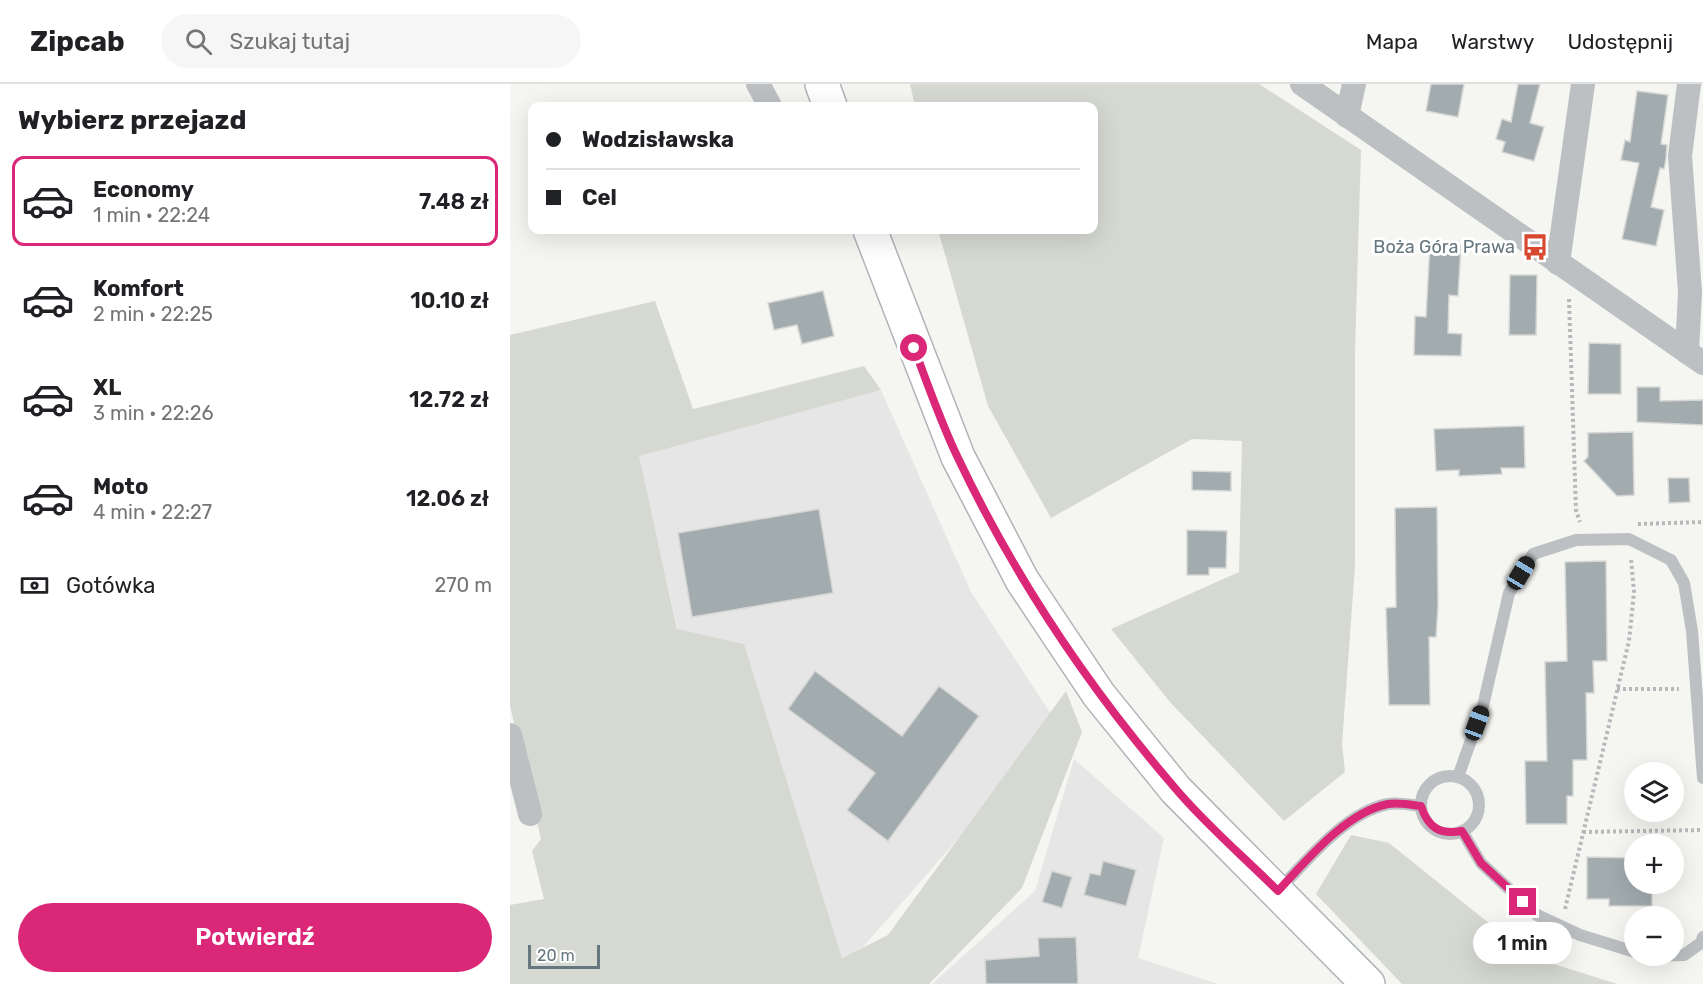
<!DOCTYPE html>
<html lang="pl">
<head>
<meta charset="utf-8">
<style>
	:root { --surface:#fff; --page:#f6f6f6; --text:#202124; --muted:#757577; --line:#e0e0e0; --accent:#db2777 }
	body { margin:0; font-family:Rubik,sans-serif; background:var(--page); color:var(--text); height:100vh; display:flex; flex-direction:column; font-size:22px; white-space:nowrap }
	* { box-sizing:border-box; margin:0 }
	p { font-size:20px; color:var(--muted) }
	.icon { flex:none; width:33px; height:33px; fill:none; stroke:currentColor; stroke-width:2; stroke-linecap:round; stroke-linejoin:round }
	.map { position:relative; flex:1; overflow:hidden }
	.sheet { display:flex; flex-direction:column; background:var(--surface); width:510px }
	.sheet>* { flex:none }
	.top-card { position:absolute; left:18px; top:18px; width:570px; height:132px; border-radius:12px; box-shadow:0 6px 24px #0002; display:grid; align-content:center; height:132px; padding:0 18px; background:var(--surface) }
	.fabs { position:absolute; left:1114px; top:678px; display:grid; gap:12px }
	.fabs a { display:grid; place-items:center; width:60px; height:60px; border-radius:50%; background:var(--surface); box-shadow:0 6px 24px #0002; font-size:30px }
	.scale { position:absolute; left:18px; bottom:15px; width:72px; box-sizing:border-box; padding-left:6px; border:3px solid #667780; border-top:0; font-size:16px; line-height:21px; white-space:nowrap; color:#667780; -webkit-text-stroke:4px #fff; paint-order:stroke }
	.end { position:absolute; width:27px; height:27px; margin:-14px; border:8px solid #db2777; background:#fff; box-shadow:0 0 0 3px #fff }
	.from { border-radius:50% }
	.bubble { position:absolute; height:42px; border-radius:21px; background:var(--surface); box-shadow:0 6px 24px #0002; font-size:20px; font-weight:600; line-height:42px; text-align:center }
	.car { position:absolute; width:18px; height:36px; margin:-18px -9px; border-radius:8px; box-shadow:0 0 4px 2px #0007; background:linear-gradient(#222 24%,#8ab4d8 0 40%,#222 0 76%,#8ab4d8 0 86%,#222 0) }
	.top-card b { display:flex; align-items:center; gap:21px; height:57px; font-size:22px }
	.top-card b+b { border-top:2px solid var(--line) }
	.top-card i { width:15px; height:15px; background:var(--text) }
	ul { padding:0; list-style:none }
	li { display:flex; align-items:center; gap:18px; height:90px; margin:0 12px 9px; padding:0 6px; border:3px solid transparent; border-radius:12px }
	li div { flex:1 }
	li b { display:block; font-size:22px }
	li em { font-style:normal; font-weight:600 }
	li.active { border-color:var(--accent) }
	li>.icon { width:54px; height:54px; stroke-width:1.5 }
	h2 { padding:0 18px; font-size:27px; line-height:72px }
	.pay { display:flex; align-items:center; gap:15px; height:66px; padding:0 18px; font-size:22px }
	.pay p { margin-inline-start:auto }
	.button { display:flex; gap:12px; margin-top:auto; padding:12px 18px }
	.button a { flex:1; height:69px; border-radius:36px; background:var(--accent); color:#fff; font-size:24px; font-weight:600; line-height:69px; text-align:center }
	header { display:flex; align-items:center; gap:36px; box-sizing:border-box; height:84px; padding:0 30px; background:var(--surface); border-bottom:2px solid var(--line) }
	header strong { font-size:28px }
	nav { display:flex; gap:33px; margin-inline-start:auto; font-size:21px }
	.search { width:420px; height:54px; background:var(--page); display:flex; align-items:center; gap:15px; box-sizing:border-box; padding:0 21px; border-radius:33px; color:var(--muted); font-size:22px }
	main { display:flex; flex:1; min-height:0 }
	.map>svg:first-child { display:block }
	.built { fill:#e5e6e5 }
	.green { fill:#d5d9d1 }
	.building { fill:#a2acaf; stroke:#d6d6d4; stroke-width:1.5 }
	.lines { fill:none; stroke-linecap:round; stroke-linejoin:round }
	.secondary-casing { stroke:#aeb4b8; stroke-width:36 }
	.path { stroke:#b6b9bb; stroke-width:4; stroke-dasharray:3 3; stroke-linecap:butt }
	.lane { stroke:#bcc0c3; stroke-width:12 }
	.street { stroke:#bcc0c3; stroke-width:24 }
	.secondary { stroke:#fff; stroke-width:33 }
	.route { stroke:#db2777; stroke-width:8 }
	.labels { text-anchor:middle; stroke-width:6; stroke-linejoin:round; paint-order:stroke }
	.poi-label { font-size:18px; fill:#667780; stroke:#fff; text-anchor:end }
</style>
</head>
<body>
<header>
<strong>Zipcab</strong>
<div class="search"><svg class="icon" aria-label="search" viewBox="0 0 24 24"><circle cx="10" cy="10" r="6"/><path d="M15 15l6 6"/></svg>Szukaj tutaj</div>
<nav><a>Mapa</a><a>Warstwy</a><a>Udostępnij</a></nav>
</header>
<main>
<section class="sheet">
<h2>Wybierz przejazd</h2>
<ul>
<li class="active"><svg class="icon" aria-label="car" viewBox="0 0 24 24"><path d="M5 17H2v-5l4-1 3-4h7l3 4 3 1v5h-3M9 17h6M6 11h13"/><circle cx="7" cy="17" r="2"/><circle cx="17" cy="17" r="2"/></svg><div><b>Economy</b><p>1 min · 22:24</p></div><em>7.48 zł</em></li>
<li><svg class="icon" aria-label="car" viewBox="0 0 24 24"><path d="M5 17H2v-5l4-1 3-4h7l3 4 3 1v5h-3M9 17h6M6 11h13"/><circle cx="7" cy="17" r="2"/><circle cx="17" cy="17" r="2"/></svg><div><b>Komfort</b><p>2 min · 22:25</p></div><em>10.10 zł</em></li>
<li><svg class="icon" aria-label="car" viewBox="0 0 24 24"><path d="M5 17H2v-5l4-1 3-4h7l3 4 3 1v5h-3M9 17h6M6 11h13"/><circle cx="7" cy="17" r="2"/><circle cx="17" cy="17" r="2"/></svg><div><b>XL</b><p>3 min · 22:26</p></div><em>12.72 zł</em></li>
<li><svg class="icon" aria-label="car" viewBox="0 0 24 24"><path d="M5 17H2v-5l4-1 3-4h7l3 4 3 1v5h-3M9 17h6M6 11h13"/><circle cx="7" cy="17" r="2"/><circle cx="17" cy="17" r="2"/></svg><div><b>Moto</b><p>4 min · 22:27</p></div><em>12.06 zł</em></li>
</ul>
<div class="pay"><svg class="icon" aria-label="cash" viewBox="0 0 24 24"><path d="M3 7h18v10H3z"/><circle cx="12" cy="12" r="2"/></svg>Gotówka<p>270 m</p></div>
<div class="button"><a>Potwierdź</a></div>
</section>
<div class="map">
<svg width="1193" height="900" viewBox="0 0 1193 900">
	<rect width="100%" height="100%" fill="#f5f5f1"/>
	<!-- built -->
	<g class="built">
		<path d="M371 306 461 508 541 630 475 724 353 863 332 874 234 560 168 546 128 371Z"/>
		<path d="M564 675 654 754 628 874 708 900H422L525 807Z"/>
	</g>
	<!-- green -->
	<g class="green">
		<path d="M400 0H749L851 66 845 267V482L832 660 835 688 774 737 660 618 601 545 729 488 732 357 682 355 541 434 478 322 428 146H584V22H405Z"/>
		<path d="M145 217 183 325 354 282 371 306 129 372 167 545 234 560 332 874 378 851 556 607 572 648 512 804 419 900H0V821L34 815 22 767 31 755 0 622V251Z"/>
		<path d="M841 751 879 759 980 840 1044 880 1107 900H892L806 810Z"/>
	</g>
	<!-- building -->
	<g class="building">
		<path d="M921 0H954L948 33 916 27Z"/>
		<path d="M1008 0H1030L1020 39 1034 43 1024 77 992 68 995 58 986 55 992 35 1001 38Z"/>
		<path d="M1127 7 1158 11 1151 60 1157 61 1156 75 1154 85 1150 84 1141 123 1154 126 1146 162 1112 155 1129 79 1111 76 1115 56 1120 58Z"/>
		<path d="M920 160 951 162 948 212 939 211 938 249 952 250 951 272 904 271 905 232 916 233Z"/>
		<path d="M1000 191H1027L1026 251H999Z"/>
		<path d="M313 207 324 252 292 260 287 241 264 246 258 219Z"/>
		<path d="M1079 259 1111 260V310H1078Z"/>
		<path d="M1127 303H1150V317L1193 316V341L1127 338Z"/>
		<path d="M1014 342 1015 384H991L992 390 949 392V386L926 387 924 345Z"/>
		<path d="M1123 348 1124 411 1107 412 1074 377 1078 373V349Z"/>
		<path d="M682 387 721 388V407L682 406Z"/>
		<path d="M1158 394H1179L1180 418 1159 419Z"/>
		<path d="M927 423 928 522 926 553H919L920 621H879L876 524 886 523 885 424Z"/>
		<path d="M309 425 323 509 182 533 168 449Z"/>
		<path d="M677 446 717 447 716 484H699V491H677Z"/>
		<path d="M1096 477 1097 577H1083L1084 609H1076L1077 676H1063V712H1057V740H1016L1015 677H1037L1035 578 1057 577 1055 478Z"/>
		<path d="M305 587 392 652 429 602 469 632 378 757 337 726 365 689 278 625Z"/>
		<path d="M1077 773 1125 774V800H1142V822H1099V815H1077Z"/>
		<path d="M593 777 626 786 616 822 574 811 580 789 590 791Z"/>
		<path d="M542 787 562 793 552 824 532 818Z"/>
		<path d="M566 853 568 900H476L475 876 529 872 528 854Z"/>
	</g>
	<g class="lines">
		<defs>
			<g id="secondary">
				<path d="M312 0 320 22"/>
				<path d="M360 146 448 373 512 496 548 550 589 611 666 706 858 900"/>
			</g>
		</defs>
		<!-- secondary casing -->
		<use href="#secondary" class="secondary-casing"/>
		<!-- path -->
		<g class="path">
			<path d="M1059 215 1066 426 1070 438"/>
			<path d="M1128 440 1193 438"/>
			<path d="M1107 605H1169"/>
			<path d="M1073 748 1193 746"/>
			<path d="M1055 825 1119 557 1124 508 1121 474"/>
		</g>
		<!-- lane -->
		<g class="lane">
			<circle cx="940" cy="721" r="29"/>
			<path d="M948 693 973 622 999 509 1023 470 1066 456 1119 455 1161 476 1174 499 1182 547 1193 694"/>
			<path d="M952 747 971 779 1027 831 1070 851 1125 868"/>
			<path d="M768 807C796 777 836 728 878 720 888 718 901 721 911 722"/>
			<path d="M1135 872 1174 871 1191 859 1193 853"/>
		</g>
		<!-- street -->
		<g class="street">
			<path d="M248 0 260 22"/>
			<path d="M792 0 1193 279"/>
			<path d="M837 32 844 0"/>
			<path d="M1048 179 1073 0"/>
			<path d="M1177 268 1180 208 1170 72 1179 0"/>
			<path d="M0 651 20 730"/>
		</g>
		<!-- secondary -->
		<use href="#secondary" class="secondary"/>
	</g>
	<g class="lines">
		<!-- route -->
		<path class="route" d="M404 264C418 301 431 339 448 374 505 494 579 604 665 704 696 741 734 773 768 807 796 777 836 728 878 720 888 718 901 721 911 722 918 744 930 751 952 747L971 779 1013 818"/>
	</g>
	<!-- icons -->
	<defs>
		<symbol id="bus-bare" viewBox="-9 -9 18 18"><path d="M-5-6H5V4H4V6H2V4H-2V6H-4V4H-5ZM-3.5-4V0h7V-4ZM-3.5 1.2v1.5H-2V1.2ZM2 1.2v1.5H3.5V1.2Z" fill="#d7482f" stroke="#fff" stroke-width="2.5" paint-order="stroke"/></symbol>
	</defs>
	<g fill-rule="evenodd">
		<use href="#bus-bare" x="1006" y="144" width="38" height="38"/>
	</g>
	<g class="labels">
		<!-- poi labels -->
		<g class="poi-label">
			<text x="1005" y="169">Boża Góra Prawa</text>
		</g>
	</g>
</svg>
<div class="fabs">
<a><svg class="icon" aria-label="layers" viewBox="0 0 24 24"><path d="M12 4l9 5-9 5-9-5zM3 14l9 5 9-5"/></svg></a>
<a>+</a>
<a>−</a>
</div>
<div class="scale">20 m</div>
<i class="end from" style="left:404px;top:264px"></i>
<i class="end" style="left:1013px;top:818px"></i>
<div class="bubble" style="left:963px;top:838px;width:99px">1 min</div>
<i class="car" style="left:1011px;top:489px;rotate:31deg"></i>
<i class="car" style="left:967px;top:639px;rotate:20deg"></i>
<div class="top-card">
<b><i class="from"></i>Wodzisławska</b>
<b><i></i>Cel</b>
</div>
</div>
</main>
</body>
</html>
